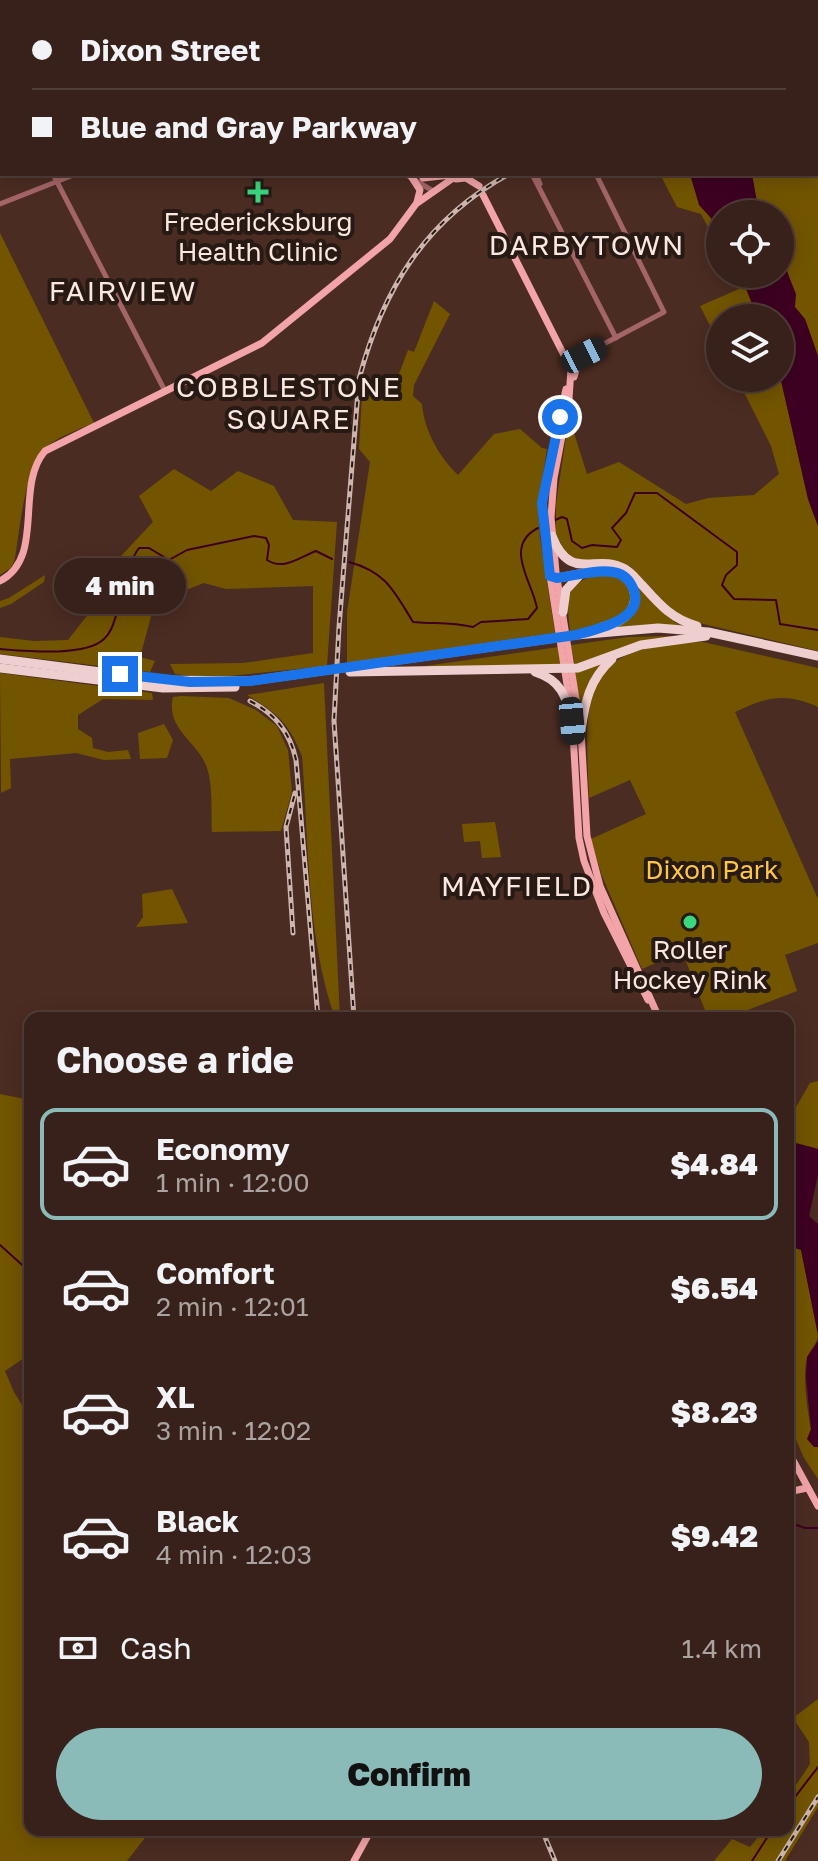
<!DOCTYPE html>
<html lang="en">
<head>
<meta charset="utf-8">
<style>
	:root { --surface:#38211a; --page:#3f2923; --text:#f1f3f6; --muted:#aba3a2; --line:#523e39; --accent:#8bbbb9 }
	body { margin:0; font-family:"Golos Text",sans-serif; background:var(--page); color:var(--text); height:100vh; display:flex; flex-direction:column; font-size:30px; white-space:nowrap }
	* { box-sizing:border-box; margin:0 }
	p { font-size:26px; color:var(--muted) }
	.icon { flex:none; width:44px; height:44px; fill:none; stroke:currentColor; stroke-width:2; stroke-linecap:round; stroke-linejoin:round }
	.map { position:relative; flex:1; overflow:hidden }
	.panel { position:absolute; left:24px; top:1012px; width:770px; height:824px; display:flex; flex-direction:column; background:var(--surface); border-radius:16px; box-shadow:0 4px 20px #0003,0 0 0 2px var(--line) }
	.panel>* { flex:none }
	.hud { position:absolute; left:0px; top:0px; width:818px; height:176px; box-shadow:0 4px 20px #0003,0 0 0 2px var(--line); display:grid; align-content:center; height:176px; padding:0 32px; background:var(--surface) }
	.buttons { position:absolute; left:706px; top:200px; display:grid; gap:16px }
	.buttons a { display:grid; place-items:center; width:88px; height:88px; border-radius:50%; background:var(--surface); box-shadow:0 4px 20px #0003,0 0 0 2px var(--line); font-size:40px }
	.end { position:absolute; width:36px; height:36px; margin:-18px; border:10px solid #1a73e8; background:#fff; box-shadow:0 0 0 4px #fff }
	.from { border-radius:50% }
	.bubble { position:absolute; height:56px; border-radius:28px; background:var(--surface); box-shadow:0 4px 20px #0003,0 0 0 2px var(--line); font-size:26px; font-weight:800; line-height:56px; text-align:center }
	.car { position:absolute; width:24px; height:48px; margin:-24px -12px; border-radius:10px; box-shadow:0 0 6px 2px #0007; background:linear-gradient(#222 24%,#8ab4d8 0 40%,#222 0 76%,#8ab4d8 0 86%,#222 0) }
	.hud b { display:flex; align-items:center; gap:28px; height:76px; font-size:30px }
	.hud b+b { border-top:2px solid var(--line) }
	.hud i { width:20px; height:20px; background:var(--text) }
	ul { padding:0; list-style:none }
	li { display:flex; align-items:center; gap:24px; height:112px; margin:0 16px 12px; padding:0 16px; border:4px solid transparent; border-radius:16px }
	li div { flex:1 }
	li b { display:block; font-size:30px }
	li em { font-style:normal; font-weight:800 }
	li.selected { border-color:var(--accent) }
	li>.icon { width:72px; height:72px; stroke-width:1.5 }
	h2 { padding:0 32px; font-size:36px; line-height:96px }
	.pay { display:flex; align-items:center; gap:20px; height:88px; padding:0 32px; font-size:30px }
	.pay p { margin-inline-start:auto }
	.cta { display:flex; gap:16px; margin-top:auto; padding:16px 32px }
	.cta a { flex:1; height:92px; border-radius:48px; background:var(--accent); color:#111; font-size:32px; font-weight:800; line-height:92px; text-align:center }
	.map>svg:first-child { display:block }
	.green { fill:#735500 }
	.water { fill:#3e0022 }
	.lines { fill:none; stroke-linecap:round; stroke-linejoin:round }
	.stream { stroke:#3e0022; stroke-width:2 }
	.minor { stroke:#a46569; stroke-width:5 }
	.major { stroke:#f2a4a8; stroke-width:7 }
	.highway { stroke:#efcecf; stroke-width:9 }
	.rail-casing { stroke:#cdb5ae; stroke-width:5 }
	.rail { stroke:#271914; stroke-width:2; stroke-dasharray:6; stroke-linecap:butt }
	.route { stroke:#1a73e8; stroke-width:10 }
	.poi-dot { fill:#3ad77f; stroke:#271914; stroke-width:3 }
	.labels { text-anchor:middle; stroke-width:8; stroke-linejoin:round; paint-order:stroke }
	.poi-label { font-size:26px; fill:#fbe6e0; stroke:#271914 }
	.park-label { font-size:26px; fill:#fcc646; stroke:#271914 }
	.neighbourhood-label { font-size:28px; letter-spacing:2px; fill:#fbe6e0; stroke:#271914 }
</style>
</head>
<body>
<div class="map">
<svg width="818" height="1861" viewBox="0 0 818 1861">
	<rect width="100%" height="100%" fill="#4b2c22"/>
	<!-- green -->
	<g class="green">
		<path d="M816 55 818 56V356L805 319 795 307 788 273 780 254V214H759L752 174H816Z"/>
		<path d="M660 174H690L700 205 720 228V270L710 251 716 242 701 214 677 207Z"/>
		<path d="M0 233 94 423C77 430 57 437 44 449 26 465 19 533 15 558L12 567 0 575Z"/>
		<path d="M732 274H740L758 318H720V345L700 306 739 289Z"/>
		<path d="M434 301 450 314 414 385 413 396 422 404C424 430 439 457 458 475L494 434 520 429 542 448 547 449 538 507 540 537 555 633 347 663V612L370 462 359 449 362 394 390 398 408 350 414 352Z"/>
		<path d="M780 376 808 499 818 526V651L695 622 672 611 630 566 613 561H578L566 553 556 534V504L569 417 587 474 619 462 686 504 708 498 754 495 779 474 771 446 737 378Z"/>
		<path d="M174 469 211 491 238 471 274 486 293 520 337 522 327 666 211 678 175 674 170 664 243 663 313 653V586L226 589 204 583 155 602 140 657 155 661 150 672 0 654V637L34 641 68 640 115 580V573L124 560 121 556 153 522 139 496Z"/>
		<path d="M604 567C639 566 651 612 681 625L613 628C617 623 627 619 632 612 644 595 631 571 610 569 594 568 576 576 559 575Z"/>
		<path d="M603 574 624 579 634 597 624 615 601 625 570 631C566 596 565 581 603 574Z"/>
		<path d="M45 575 44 582 11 604 0 608V601L9 598Z"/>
		<path d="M674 636 575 665 571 645 628 637Z"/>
		<path d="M703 642 818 668V707C786 692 766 697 735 712L818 899V943L785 955 797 991 727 1018H708L682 951 642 969 602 876 591 839 646 814 630 780 589 798C585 694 578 645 703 642Z"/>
		<path d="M559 647 562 666 418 667Z"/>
		<path d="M609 659 581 712 575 670Z"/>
		<path d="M0 673 152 693 153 700 103 699 78 715V729L92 738 93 748 108 752 128 750 131 759 104 760 76 753 10 759 11 788 1 793Z"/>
		<path d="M324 683 340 1018H335C306 935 309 843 302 756 288 722 278 714 247 695Z"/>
		<path d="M181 696 229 698 256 710 277 726 288 750 292 792 281 831 212 832C211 814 213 785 207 768 199 742 165 729 173 697Z"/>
		<path d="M164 724 173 740 167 758 140 759 138 733Z"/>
		<path d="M495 822 501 857 482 858 480 841 464 842 462 824Z"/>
		<path d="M172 889 188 923 136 927 143 917 142 894Z"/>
		<path d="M818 1081V1149L808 1146H792L788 1161V1121L810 1083Z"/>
		<path d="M0 1094 30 1100V1354L5 1371 14 1392 30 1418V1830H151L127 1861H0Z"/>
		<path d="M788 1246 801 1249 818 1335C817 1345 810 1349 807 1358 801 1380 810 1424 814 1447H818V1479L804 1458 788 1421Z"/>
		<path d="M818 1699V1807L785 1861H714L732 1839 750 1847 764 1830H788V1797L810 1764 809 1742 793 1718Z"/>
	</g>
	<!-- water -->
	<g class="water">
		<path d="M690 174H752L759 214H720V228L699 205Z"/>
		<path d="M780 254 796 294 795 307 805 319 818 356V526L808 499 780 376V318H758L740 274H780Z"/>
		<path d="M796 1143 818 1149V1175L809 1216 818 1224V1335L801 1250 788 1246V1161Z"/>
		<path d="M818 1341V1447H814L807 1439 811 1429 806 1377 807 1357Z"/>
	</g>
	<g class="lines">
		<!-- stream -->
		<g class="stream">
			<path d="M553 521 562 517 567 519 572 541 582 548 592 545 617 547 621 540 612 528 626 513 635 493H657L737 552V565L726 575 722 585 734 599 776 600 780 624 818 630"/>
			<path d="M349 562C386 572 394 591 413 622 436 624 450 622 473 627L481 622 528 619 537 608C532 581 503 546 538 528"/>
			<path d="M0 649C26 651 85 657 104 639 114 630 114 617 120 606 125 596 133 590 138 580 130 567 130 560 139 548H149L169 560 187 550 254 536 266 538 269 545 267 560C284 571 300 557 316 551L332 559"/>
			<path d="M0 1245 30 1272"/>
			<path d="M788 1522 805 1528H818"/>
			<path d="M788 1806 818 1767"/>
			<path d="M752 1861 772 1830"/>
		</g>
		<!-- minor -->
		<g class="minor">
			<path d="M323 0 324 2"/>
			<path d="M203 2 207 0"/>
			<path d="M233 2 235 0"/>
			<path d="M0 70 2 73"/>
			<path d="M53 174 165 391"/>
			<path d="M405 174 433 191"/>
			<path d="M532 174 616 338"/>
			<path d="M536 174 540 184"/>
			<path d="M0 204 76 174"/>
			<path d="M568 363 664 312 596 174"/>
		</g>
		<!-- major -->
		<g class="major">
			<path d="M447 0 448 2"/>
			<path d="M509 0 510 2"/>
			<path d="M569 0 570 2"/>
			<path d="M60 2 64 0"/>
			<path d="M0 32 2 31"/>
			<path d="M411 176 420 190 417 202"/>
			<path d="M423 178 451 175"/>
			<path d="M456 179 466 178 479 186"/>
			<path d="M483 195 571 369 569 399 554 478 551 517 556 572 581 731 587 836 600 886 659 1018"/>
			<path d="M574 377 577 366 584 355"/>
			<path d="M566 389 545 484 542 512 550 576 570 704"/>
			<path d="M0 581C46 557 14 487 45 451L262 343 390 239 416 204 459 174"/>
			<path d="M572 716 579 838 584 861 604 913 648 1000"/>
			<path d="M788 1451 818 1506"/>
			<path d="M788 1492 807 1488"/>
			<path d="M354 1861 371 1830"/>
		</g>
		<!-- highway -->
		<g class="highway">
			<path d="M552 536C571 584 595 552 625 569 632 573 637 580 643 586 660 605 672 619 697 626"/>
			<path d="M550 576 557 578C574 576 597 568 614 572 633 576 640 597 630 612 623 621 612 625 602 627"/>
			<path d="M563 612 566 590 579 576"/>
			<path d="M0 659 163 680 250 681 576 635 658 628 708 632 818 656"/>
			<path d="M0 668 163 688 235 687"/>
			<path d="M350 672 578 668 641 645 706 636"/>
			<path d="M535 672C561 680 566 696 572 721"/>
			<path d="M581 731C585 702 589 680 612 659"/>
		</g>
		<defs>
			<g id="rail">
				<path d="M816 21 818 20"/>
				<path d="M250 701C275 714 290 732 296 760L318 1018"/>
				<path d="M293 933 286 827 295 793"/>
				<path d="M354 1018 334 721 339 627 359 379C383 289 425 220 509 174"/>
				<path d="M542 1830 555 1861"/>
				<path d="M778 1861 818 1797"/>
			</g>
		</defs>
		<!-- rail casing -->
		<use href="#rail" class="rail-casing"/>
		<!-- rail -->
		<use href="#rail" class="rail"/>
	</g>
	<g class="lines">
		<!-- route -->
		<path class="route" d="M120 674 190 682 250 681 576 635C597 629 649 619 632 586 628 578 621 573 613 572 596 569 574 576 557 578L550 576 542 503 560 417"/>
	</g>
	<!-- markers -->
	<g class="poi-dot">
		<path d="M254 180h8v8h8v8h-8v8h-8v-8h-8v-8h8z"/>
		<circle cx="690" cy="922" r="8"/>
	</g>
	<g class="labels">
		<!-- poi labels -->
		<g class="poi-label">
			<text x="258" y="231">Fredericksburg<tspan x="258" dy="30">Health Clinic</tspan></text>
			<text x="690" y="959">Roller<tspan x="690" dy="30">Hockey Rink</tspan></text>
		</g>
		<!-- park labels -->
		<g class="park-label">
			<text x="712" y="879">Dixon Park</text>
		</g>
		<!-- neighbourhood labels -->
		<g class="neighbourhood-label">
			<text x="587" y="255">DARBYTOWN</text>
			<text x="123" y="301">FAIRVIEW</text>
			<text x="289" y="397">COBBLESTONE<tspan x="289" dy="32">SQUARE</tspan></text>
			<text x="517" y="896">MAYFIELD</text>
		</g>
	</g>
</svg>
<div class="buttons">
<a><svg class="icon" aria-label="locate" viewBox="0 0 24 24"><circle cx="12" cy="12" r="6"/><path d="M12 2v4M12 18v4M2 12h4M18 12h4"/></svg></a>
<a><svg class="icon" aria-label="layers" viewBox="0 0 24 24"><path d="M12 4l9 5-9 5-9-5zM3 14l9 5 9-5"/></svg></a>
</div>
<i class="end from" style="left:560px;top:417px"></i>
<i class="end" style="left:120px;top:674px"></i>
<div class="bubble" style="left:54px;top:558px;width:132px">4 min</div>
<i class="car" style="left:584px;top:355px;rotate:63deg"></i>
<i class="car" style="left:572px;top:721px;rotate:175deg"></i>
<div class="hud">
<b><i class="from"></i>Dixon Street</b>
<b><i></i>Blue and Gray Parkway</b>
</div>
<section class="panel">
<h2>Choose a ride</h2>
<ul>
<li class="selected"><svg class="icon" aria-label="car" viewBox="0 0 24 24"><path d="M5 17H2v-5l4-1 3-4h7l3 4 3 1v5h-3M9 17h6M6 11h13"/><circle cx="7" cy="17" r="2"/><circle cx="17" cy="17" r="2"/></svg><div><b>Economy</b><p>1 min · 12:00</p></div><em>$4.84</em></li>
<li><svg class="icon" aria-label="car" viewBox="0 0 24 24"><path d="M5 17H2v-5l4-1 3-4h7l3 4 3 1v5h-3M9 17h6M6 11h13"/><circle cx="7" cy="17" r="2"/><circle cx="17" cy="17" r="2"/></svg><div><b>Comfort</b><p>2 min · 12:01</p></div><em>$6.54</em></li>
<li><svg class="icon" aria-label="car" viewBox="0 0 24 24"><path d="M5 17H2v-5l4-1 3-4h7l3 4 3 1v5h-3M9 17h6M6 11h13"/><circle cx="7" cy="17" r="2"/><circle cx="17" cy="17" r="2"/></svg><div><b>XL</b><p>3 min · 12:02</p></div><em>$8.23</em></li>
<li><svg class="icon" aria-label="car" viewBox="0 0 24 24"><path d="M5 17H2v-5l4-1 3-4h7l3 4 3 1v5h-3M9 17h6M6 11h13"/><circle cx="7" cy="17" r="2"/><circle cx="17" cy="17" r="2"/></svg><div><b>Black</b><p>4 min · 12:03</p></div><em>$9.42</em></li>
</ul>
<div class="pay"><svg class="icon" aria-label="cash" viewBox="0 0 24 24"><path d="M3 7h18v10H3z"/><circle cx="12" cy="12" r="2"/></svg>Cash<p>1.4 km</p></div>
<div class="cta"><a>Confirm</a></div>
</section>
</div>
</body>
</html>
